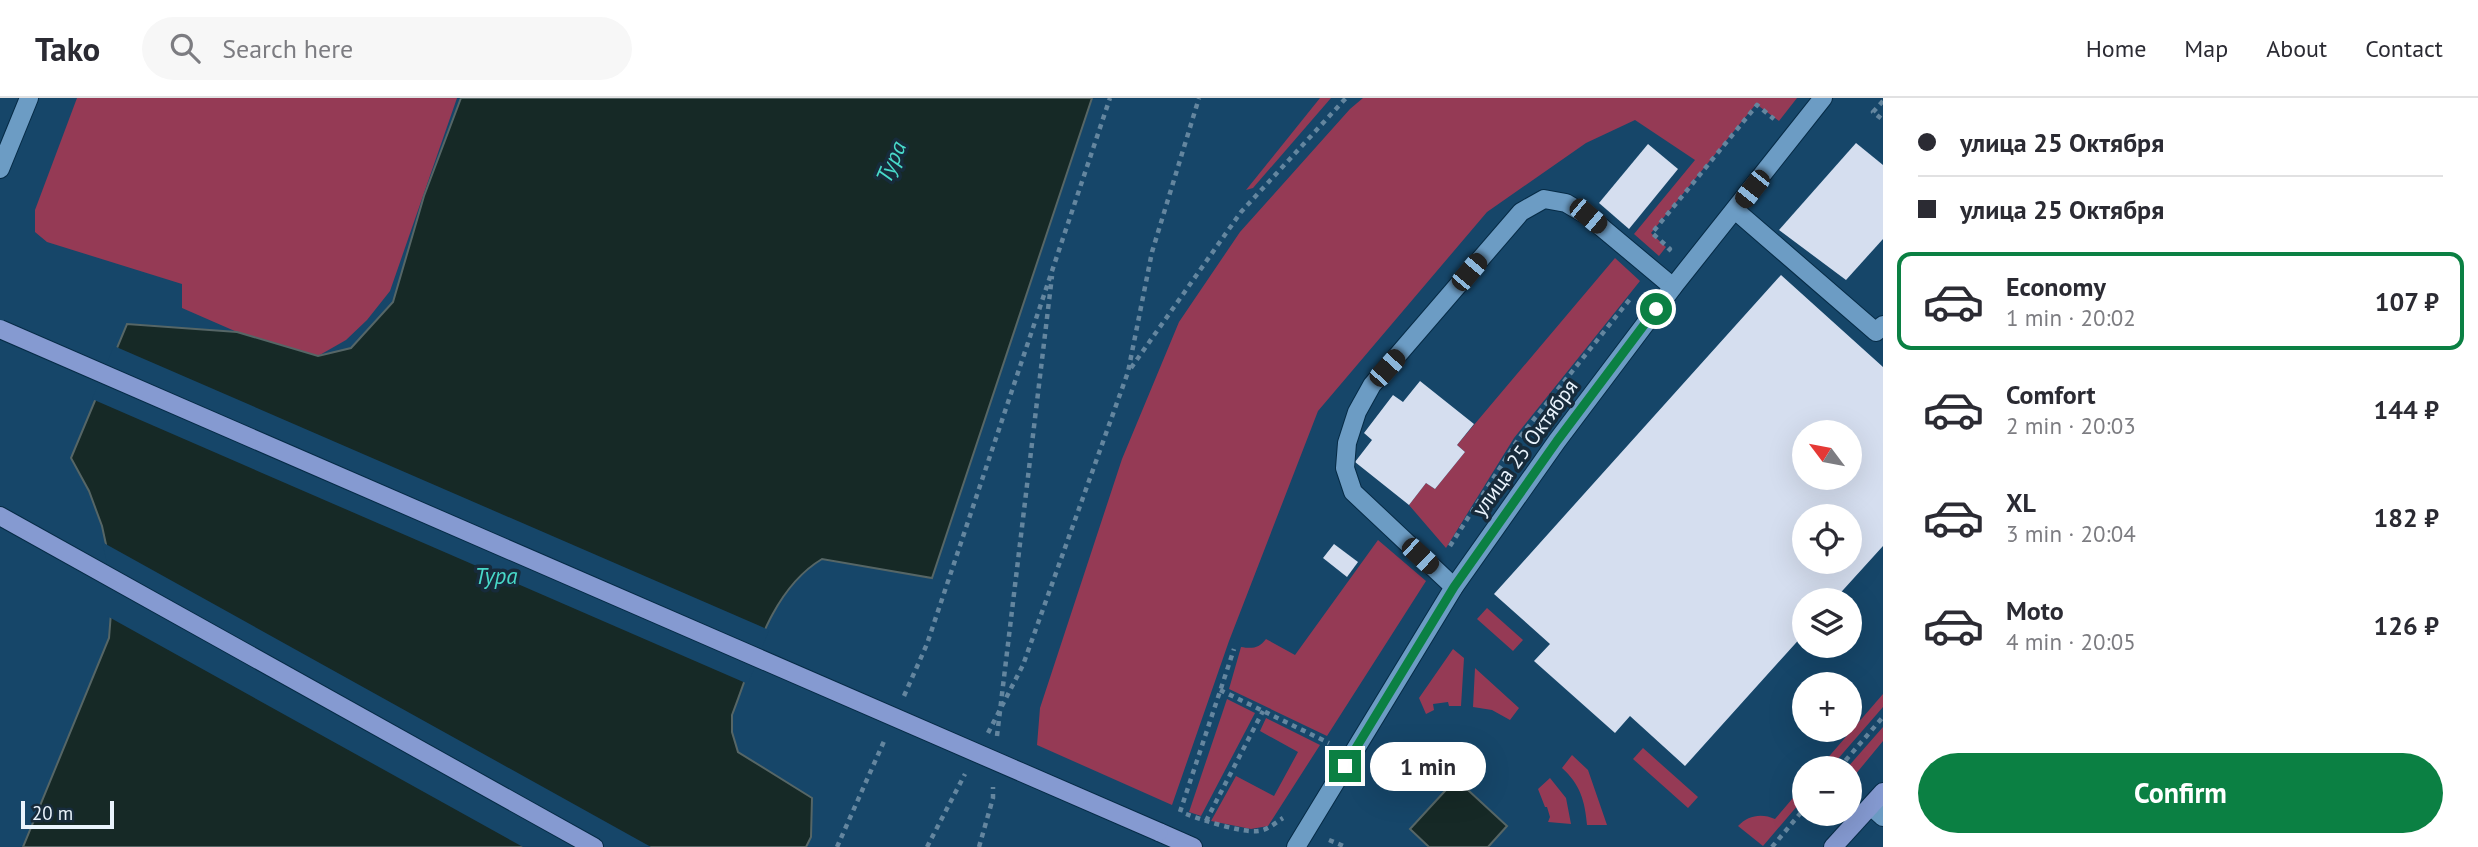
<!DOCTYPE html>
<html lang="en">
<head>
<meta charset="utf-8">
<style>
	:root { --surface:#fff; --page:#f7f7f7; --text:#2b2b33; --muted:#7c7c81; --line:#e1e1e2; --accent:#0b8043 }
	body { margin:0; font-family:"PT Sans",sans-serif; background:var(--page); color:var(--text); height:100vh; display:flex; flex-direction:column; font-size:26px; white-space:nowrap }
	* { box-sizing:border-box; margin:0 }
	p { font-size:23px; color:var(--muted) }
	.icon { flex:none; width:38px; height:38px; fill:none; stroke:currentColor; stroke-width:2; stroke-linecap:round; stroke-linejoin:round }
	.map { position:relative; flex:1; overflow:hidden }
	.sheet { display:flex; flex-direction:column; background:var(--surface); width:595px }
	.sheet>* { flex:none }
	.guide { display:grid; align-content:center; height:154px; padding:0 35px; background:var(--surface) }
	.needle { width:46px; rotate:302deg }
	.tools { position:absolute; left:1792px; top:322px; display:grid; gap:14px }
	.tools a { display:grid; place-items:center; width:70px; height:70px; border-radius:50%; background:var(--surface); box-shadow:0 7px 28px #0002; font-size:35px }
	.scale { position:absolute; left:21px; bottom:18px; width:93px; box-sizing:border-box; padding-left:7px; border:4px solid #eaf4fd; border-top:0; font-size:19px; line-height:24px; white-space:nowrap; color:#eaf4fd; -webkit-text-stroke:5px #172b3b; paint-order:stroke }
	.end { position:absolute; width:32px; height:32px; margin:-16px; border:9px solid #0b8043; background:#fff; box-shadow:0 0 0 4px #fff }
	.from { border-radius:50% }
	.bubble { position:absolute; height:49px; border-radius:24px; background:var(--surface); box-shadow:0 7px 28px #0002; font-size:23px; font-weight:600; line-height:49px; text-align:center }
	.car { position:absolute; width:21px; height:42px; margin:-21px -10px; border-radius:9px; box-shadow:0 0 5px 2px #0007; background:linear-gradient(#222 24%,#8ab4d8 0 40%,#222 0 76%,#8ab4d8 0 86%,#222 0) }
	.guide b { display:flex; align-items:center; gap:24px; height:66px; font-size:26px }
	.guide b+b { border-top:2px solid var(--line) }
	.guide i { width:18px; height:18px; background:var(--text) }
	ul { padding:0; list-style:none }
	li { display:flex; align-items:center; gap:21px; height:98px; margin:0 14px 10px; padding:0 21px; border:4px solid transparent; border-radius:14px }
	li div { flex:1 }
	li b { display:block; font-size:26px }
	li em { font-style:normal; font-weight:600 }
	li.current { border-color:var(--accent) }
	li>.icon { width:63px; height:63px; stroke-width:1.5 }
	.button { display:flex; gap:14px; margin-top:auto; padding:14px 35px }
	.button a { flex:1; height:80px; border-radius:42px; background:var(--accent); color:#fff; font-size:28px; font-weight:600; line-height:80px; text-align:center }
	header { display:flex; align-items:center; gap:42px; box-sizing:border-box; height:98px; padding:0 35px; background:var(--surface); border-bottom:2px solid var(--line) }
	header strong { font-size:33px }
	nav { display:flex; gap:38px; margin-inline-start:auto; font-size:24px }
	.search { width:490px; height:63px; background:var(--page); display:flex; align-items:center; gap:18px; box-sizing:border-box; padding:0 24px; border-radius:38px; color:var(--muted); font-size:26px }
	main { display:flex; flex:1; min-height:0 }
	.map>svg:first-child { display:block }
	.green { fill:#953a55 }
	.water { fill:#162926; stroke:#566666; stroke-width:2 }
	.pier { fill:#164669 }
	.building { fill:#d5deef; fill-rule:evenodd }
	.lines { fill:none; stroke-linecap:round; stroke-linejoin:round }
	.lane-casing { stroke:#062b46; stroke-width:20 }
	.street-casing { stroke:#062b46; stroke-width:20 }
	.secondary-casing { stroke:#062b46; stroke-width:20 }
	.path { stroke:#64869f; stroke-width:4.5; stroke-dasharray:5 5; stroke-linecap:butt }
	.lane { stroke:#6c9cc4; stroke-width:18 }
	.street { stroke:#6c9cc4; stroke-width:18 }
	.secondary { stroke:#859ad1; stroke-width:18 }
	.secondary-bridge-casing { stroke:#062b46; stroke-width:20; stroke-linecap:butt }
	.secondary-bridge { stroke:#859ad1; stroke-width:18 }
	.route { stroke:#0b8043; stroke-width:9 }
	.labels { text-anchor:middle; stroke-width:7; stroke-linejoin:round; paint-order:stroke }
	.street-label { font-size:21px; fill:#eaf4fd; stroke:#172b3b }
	.water-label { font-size:23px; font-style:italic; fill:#48d9c9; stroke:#172b3b }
</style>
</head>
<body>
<header>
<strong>Tako</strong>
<div class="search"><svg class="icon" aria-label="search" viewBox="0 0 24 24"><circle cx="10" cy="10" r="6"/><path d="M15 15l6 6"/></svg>Search here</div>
<nav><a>Home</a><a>Map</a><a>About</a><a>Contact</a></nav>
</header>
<main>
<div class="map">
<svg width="1883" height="749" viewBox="0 0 1883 749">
	<rect width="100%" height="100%" fill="#164669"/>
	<!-- green -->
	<g class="green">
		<path d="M77 0H457L390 193 367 222 346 242 318 258 237 234 182 210V186L47 144 35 134V112Z"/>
		<path d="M1320 0H1331L1253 90 1246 92Z"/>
		<path d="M1363 0H1797L1779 23 1756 6 1651 135 1666 149 1659 158 1634 136 1695 62 1635 22 1586 45 1487 114 1318 313 1229 543 1172 707 1037 647 1040 610 1122 361 1179 224 1240 134 1350 11Z"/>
		<path d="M1615 160 1640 183 1514 340 1446 450 1409 407 1426 385 1435 391 1465 354 1457 347Z"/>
		<path d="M1378 442 1426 483 1327 638 1229 591 1241 549C1253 551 1259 550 1266 541L1295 557Z"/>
		<path d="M1487 510 1523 542 1513 553 1477 521Z"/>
		<path d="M1453 551 1464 560 1461 608H1449L1448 604 1433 606 1434 612 1426 616 1419 600Z"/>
		<path d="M1475 570 1519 610 1510 622 1492 612 1473 609Z"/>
		<path d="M1883 596V609L1830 670H1819Z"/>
		<path d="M1227 601 1255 615 1201 718 1189 714Z"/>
		<path d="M1266 620 1320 647 1268 728 1251 731 1211 723 1236 678 1274 698 1298 654 1260 633Z"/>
		<path d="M1883 629V643L1850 683V670H1847Z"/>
		<path d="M1643 650 1698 699 1688 710 1633 661Z"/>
		<path d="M1572 657 1588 672 1607 727H1587C1585 703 1580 686 1562 670Z"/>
		<path d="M1550 680 1566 700 1571 726 1548 724 1550 719 1547 709H1545L1538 691Z"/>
		<path d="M1804 687V700L1763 748 1738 728C1748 717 1762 715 1775 721Z"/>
	</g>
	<!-- water -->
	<g class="water">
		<path d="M461 0H1092L932 480 822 461C770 492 753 563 732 617V634L738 654 812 700 811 739 806 749H23L109 540 112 502 110 465 102 428 89 393 71 360 127 226 237 234 318 258 351 250 393 204 424 98Z"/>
		<path d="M1456 681 1507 728 1488 749H1429L1410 731Z"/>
	</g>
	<!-- pier -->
	<g class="pier">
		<path d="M114 248 769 532 748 586 92 301Z"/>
		<path d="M102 444 651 749H523L107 518V465Z"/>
	</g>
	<!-- building -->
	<g class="building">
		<path d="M1856 45 1883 67V141L1846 182 1779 132Z"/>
		<path d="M1648 46 1678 71 1629 131 1599 105Z"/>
		<path d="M1781 177 1883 269V448L1834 502H1804V536L1685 668 1630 618 1615 635 1534 563 1550 546 1494 496ZM1804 334H1850V380H1804ZM1804 418H1850V464H1804Z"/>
		<path d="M1420 283 1474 326 1457 347 1465 354 1435 391 1426 385 1409 407 1355 364 1372 342 1364 335 1393 297 1403 304Z"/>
		<path d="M1334 446 1358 464 1347 479 1323 460Z"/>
	</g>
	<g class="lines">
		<defs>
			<g id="lane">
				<path d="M1735 112 1876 234 1883 227"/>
				<path d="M1454 489 1353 394 1345 370 1347 345 1357 314 1372 287 1521 114 1544 101 1566 105 1588 118 1673 189"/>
				<path d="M1871 708 1883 719"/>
			</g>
			<g id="street">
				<path d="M0 71 29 0"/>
				<path d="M1296 749 1454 489 1557 343 1673 189 1823 0"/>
			</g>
			<g id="secondary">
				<path d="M0 418 594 749"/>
				<path d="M1159 734 1193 749"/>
				<path d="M1833 749 1883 694"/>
			</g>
		</defs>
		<!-- lane casing -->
		<use href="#lane" class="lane-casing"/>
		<!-- street casing -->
		<use href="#street" class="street-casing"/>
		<!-- secondary casing -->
		<use href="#secondary" class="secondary-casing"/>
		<!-- path -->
		<g class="path">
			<path d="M1883 3 1873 14 1883 22"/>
			<path d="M1668 153 1670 151 1652 135 1757 7 1774 21"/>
			<path d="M1131 270 1241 114 1346 0"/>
			<path d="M1450 448 1519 340 1630 201"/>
			<path d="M1220 592 1329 645"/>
			<path d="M904 598 927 546 1110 0"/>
			<path d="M988 635 1023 567 1128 274 1152 154 1199 0"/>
			<path d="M997 638 1052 178"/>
			<path d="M1839 670 1883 619"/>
			<path d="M1180 714 1234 551"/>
			<path d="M1186 716C1202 722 1242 735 1258 733 1268 732 1275 725 1283 720"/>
			<path d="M1206 723 1263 613"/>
			<path d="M1329 742 1346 749"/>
			<path d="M837 749 885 641"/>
			<path d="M927 749 965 676"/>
			<path d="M979 749 993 700V689"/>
			<path d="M1772 749 1804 711"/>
		</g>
		<!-- lane -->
		<use href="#lane" class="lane"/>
		<!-- street -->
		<use href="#street" class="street"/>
		<!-- secondary -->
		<use href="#secondary" class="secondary"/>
		<defs>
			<path id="secondary-bridge" d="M0 231 1159 734"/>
		</defs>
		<!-- secondary-bridge casing -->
		<use href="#secondary-bridge" class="secondary-bridge-casing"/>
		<!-- secondary-bridge -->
		<use href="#secondary-bridge" class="secondary-bridge"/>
	</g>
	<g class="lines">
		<!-- route -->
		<path class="route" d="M1345 668 1454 489 1557 343 1656 211"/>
	</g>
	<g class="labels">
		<!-- street labels -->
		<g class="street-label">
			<text transform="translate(1525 350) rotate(-54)" y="7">улица 25 Октября</text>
		</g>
		<!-- water labels -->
		<g class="water-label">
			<text transform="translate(891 64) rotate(-67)" y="8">Тура</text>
			<text x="496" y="486">Тура</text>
		</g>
	</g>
</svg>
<div class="tools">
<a><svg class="needle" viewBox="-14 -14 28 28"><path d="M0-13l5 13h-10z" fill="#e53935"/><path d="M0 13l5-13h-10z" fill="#7c7c81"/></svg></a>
<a><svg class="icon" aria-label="locate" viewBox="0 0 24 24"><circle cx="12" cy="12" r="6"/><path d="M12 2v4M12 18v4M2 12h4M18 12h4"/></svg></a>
<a><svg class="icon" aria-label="layers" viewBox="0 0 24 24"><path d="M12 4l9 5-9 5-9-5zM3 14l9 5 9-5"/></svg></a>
<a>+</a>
<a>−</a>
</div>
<div class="scale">20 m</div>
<i class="end from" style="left:1656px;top:211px"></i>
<i class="end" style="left:1345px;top:668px"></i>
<div class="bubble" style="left:1370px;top:644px;width:116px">1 min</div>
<i class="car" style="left:1752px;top:91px;rotate:218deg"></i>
<i class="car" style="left:1588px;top:118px;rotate:130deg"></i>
<i class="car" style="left:1469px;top:174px;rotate:40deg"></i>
<i class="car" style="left:1387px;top:270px;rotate:42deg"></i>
<i class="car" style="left:1420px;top:458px;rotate:133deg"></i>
</div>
<section class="sheet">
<div class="guide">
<b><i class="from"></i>улица 25 Октября</b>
<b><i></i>улица 25 Октября</b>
</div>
<ul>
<li class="current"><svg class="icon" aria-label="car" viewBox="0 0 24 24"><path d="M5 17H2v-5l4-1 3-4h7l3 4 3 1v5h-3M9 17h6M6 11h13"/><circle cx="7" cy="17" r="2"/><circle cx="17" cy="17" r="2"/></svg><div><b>Economy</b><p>1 min · 20:02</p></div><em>107 ₽</em></li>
<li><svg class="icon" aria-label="car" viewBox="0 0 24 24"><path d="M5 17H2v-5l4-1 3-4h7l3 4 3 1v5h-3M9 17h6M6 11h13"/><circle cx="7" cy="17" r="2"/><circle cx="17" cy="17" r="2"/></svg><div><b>Comfort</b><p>2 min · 20:03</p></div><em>144 ₽</em></li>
<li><svg class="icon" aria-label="car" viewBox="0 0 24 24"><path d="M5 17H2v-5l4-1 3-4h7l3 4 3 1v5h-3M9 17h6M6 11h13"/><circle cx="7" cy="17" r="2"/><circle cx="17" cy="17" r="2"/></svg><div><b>XL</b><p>3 min · 20:04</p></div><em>182 ₽</em></li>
<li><svg class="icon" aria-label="car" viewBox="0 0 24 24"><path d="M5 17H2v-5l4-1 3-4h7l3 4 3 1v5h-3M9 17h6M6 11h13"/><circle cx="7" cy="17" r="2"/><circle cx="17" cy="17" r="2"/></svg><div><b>Moto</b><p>4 min · 20:05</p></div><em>126 ₽</em></li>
</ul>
<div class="button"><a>Confirm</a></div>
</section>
</main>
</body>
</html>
